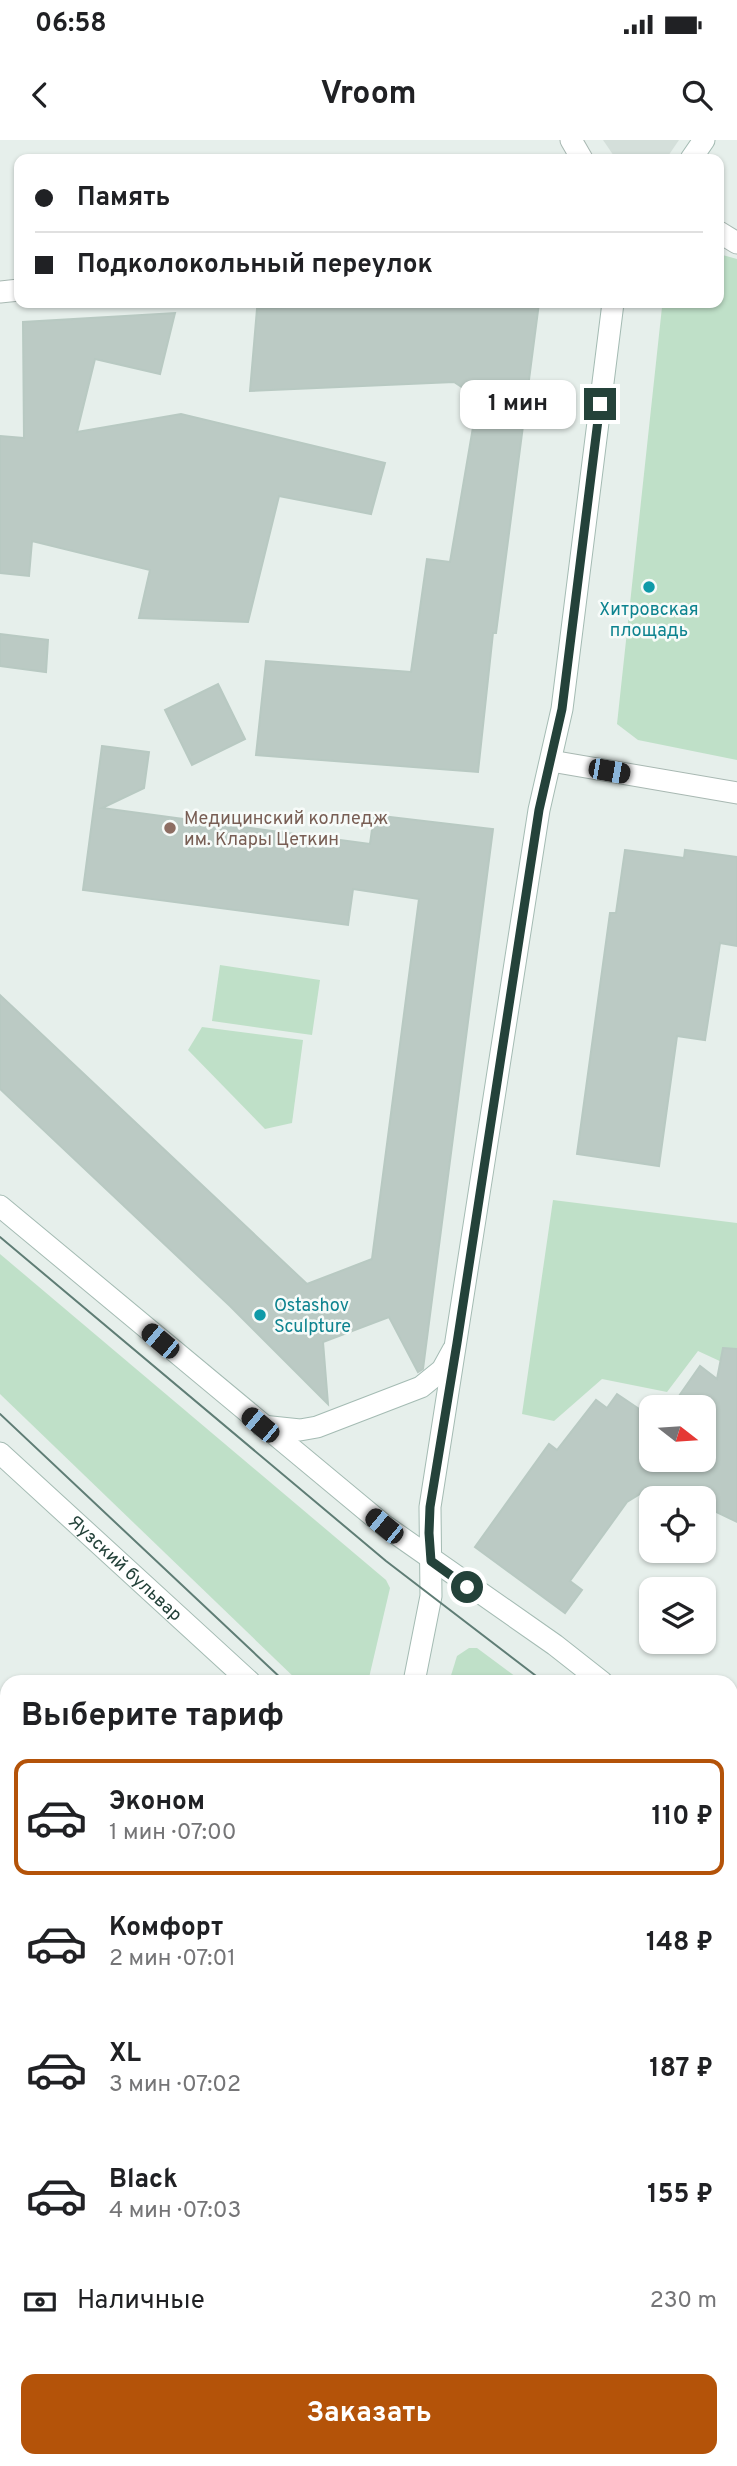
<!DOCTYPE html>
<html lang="ru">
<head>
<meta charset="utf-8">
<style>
	:root { --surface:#fff; --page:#f2f2f2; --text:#202124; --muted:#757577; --line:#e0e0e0; --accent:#b45309 }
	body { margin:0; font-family:Overpass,sans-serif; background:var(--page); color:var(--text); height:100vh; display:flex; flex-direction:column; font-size:26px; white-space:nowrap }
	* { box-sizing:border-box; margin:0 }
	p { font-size:23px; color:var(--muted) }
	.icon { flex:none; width:38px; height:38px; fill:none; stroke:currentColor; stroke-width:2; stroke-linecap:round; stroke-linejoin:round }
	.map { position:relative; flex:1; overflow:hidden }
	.drawer { position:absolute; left:0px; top:1535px; width:738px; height:793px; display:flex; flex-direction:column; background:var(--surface); border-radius:21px 21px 0 0; box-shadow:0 2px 5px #0004 }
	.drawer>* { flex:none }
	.banner { position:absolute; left:14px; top:14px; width:710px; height:154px; border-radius:14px; box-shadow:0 2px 5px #0004; display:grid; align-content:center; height:154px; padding:0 21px; background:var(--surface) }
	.needle { width:46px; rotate:107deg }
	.fabs { position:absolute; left:639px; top:1255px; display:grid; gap:14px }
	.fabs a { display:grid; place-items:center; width:77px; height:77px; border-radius:14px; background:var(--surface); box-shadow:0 2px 5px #0004; font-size:35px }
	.end { position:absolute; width:32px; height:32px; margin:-16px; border:9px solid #24423a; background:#fff; box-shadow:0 0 0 4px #fff }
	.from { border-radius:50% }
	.bubble { position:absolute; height:49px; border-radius:14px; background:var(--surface); box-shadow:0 2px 5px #0004; font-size:23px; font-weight:700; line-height:49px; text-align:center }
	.car { position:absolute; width:21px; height:42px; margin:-21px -10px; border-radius:9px; box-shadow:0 0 5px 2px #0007; background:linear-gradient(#222 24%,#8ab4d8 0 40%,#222 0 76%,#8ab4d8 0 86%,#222 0) }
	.banner b { display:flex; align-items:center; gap:24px; height:66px; font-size:26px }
	.banner b+b { border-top:2px solid var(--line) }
	.banner i { width:18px; height:18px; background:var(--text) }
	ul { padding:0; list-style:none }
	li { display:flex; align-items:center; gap:21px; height:116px; margin:0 14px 10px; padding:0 7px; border:4px solid transparent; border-radius:14px }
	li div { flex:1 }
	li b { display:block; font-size:26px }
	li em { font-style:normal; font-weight:700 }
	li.selected { border-color:var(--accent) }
	li>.icon { width:63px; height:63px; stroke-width:1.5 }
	h2 { padding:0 21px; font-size:32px; line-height:84px }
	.pay { display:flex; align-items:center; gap:18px; height:77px; padding:0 21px; font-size:26px }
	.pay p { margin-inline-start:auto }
	.cta { display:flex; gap:14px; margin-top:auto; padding:14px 21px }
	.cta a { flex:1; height:80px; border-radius:14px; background:var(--accent); color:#fff; font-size:28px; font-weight:700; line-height:80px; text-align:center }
	.status { display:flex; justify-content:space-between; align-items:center; height:49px; padding:0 35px; background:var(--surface); direction:ltr }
	.status svg { height:19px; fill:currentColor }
	header { display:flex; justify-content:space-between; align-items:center; height:91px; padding:0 21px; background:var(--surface); font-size:32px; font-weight:700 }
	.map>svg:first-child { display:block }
	.built { fill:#d4dfda }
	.green { fill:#bfe0c8 }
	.building { fill:#bbcac4; stroke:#b8c9c2; stroke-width:2 }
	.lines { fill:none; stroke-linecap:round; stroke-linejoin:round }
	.street-casing { stroke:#a8b8b2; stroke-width:23 }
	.secondary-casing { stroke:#a4bbb3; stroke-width:23 }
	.street { stroke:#fff; stroke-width:21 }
	.secondary { stroke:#fff; stroke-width:21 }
	.tram { stroke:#5f7d75; stroke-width:2 }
	.route { stroke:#24423a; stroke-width:9 }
	.culture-dot { fill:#0f9aa8; stroke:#f7fbf9; stroke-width:2.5 }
	.education-dot { fill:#8d6e63; stroke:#f7fbf9; stroke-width:2.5 }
	.labels { text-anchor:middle; stroke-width:5; stroke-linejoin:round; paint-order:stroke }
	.culture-label { font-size:18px; fill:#0d838f; stroke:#f7fbf9 }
	.education-label { font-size:18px; fill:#785e54; stroke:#f7fbf9; text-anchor:start }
	.street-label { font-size:18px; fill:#24423a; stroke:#f7fbf9 }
</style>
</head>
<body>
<div class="status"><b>06:58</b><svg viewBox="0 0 49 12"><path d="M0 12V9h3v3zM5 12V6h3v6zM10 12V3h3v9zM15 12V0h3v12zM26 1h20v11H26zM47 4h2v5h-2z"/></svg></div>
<header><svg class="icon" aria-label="back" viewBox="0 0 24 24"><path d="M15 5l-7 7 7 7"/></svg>Vroom<svg class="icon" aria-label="search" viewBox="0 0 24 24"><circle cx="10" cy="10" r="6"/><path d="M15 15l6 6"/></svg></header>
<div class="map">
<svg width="737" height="2326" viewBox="0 0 737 2326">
	<rect width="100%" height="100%" fill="#e6efeb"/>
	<!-- built -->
	<g class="built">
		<path d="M603 0H679L666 19H616Z"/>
		<path d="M0 1746 7 1749V2320L125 2321 124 2326H0Z"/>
		<path d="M732 2025 737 2029V2326H217L218 2320H732Z"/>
	</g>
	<!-- green -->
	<g class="green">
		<path d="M719 114 737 119V620L638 600 617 584 662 167 663 163H719Z"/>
		<path d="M220 825 320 840 312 895 212 881Z"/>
		<path d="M202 887 303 900 292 983 265 989 188 910Z"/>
		<path d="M553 1060 737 1083V1229L698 1211 667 1252 602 1239 554 1281 522 1274Z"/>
		<path d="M0 1114 386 1440 390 1448 368 1542H299L0 1254Z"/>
		<path d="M469 1508H477L523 1542H449L457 1516Z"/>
		<path d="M732 1692 737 1696V1866L732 1862Z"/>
	</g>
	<!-- building -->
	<g class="building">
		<path d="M348 163H539L496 493H493L478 632 256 615 266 521 411 532 427 419 450 422 478 258 454 242 250 251 257 169Z"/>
		<path d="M175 173 160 234 95 219 77 292 181 274 385 323 371 374 279 356 248 482 139 478 150 430 32 401 29 436 0 433V296L24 298 23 182Z"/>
		<path d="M0 494 48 500 46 532 0 526Z"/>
		<path d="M218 544 245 599 192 625 165 570Z"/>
		<path d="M102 606 149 612 144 648 102 668 370 704 374 675 493 689 423 1229 418 1232 389 1177 323 1202 328 1264 230 1166 0 949V855L307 1144 372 1119 419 759 353 749 348 785 83 750Z"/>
		<path d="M625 710 684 718 685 710 737 717V806L720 803 705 900 677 896 659 1026 577 1014 610 773H616Z"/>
		<path d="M723 1208 737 1209V1382L704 1366V1358H686L667 1350 655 1349 640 1354 627 1362 570 1441 582 1450 565 1473 475 1407 549 1304 557 1310 596 1260 607 1268 617 1254 651 1277V1320H704L709 1279 704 1274V1267H694L679 1256 700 1226 717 1239Z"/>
	</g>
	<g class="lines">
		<defs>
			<g id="street">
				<path d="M571 0 582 19"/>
				<path d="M719 92 737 103"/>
				<path d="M0 152 19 150"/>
				<path d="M551 621 737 653"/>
				<path d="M0 1715 7 1718"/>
			</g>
			<g id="secondary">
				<path d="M691 19 704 0"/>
				<path d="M0 1066 385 1386 555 1505 602 1542"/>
				<path d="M262 1286 300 1290 317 1287 421 1247 442 1230 453 1210"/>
				<path id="s1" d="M0 1313 250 1542"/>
				<path d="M414 1542 431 1456 430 1367 539 670 562 569 613 163"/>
				<path d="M732 1644 737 1650"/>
				<path d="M732 1900 737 1903"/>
				<path d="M169 2326V2320"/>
			</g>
		</defs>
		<!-- street casing -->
		<use href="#street" class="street-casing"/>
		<!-- secondary casing -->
		<use href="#secondary" class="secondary-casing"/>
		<!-- street -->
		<use href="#street" class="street"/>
		<!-- secondary -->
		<use href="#secondary" class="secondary"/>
		<!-- tram -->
		<g class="tram">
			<path d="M0 1097 386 1421 544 1542"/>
			<path d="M0 1274 285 1542"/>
			<path d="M732 1686 737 1690"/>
			<path d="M732 1873 737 1877"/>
		</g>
	</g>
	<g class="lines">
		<!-- route -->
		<path class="route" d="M467 1447 431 1421 429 1393 430 1367 457 1203 539 670 562 569 600 264"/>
	</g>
	<!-- markers -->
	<g class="culture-dot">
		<circle cx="649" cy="447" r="7"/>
		<circle cx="260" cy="1175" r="7"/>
	</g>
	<circle class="education-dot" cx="170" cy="688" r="7"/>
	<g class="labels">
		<!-- culture labels -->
		<g class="culture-label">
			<text x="649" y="475">Хитровская<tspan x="649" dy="21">площадь</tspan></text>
			<text x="274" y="1171" text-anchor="start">Ostashov<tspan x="274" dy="21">Sculpture</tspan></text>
		</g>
		<!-- education labels -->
		<g class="education-label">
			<text x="184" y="684">Медицинский колледж<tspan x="184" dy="21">им. Клары Цеткин</tspan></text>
		</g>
		<!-- street labels -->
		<g class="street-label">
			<text dy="6" stroke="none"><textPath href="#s1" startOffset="170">Яузский бульвар</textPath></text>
		</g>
	</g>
</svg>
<div class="fabs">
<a><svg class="needle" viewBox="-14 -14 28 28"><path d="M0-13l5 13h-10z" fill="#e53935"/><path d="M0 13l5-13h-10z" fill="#757577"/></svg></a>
<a><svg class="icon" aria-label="locate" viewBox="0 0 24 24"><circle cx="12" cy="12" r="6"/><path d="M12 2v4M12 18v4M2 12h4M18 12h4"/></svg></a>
<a><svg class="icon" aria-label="layers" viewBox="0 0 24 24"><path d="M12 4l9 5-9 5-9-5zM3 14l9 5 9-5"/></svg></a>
</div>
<i class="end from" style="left:467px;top:1447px"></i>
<i class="end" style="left:600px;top:264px"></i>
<div class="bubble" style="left:460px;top:240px;width:116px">1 мин</div>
<i class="car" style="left:609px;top:631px;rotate:100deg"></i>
<i class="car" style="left:160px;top:1201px;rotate:310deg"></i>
<i class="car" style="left:260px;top:1285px;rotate:310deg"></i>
<i class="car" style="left:384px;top:1386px;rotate:309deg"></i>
<div class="banner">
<b><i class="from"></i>Память</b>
<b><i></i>Подколокольный переулок</b>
</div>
<section class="drawer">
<h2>Выберите тариф</h2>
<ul>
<li class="selected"><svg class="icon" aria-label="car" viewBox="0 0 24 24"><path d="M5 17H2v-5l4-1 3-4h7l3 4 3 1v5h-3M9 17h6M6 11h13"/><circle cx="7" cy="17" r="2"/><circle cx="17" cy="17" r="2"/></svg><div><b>Эконом</b><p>1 мин · 07:00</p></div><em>110 ₽</em></li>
<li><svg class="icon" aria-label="car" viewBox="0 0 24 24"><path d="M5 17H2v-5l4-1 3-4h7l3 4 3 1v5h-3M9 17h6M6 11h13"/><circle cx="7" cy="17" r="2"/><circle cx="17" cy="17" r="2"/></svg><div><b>Комфорт</b><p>2 мин · 07:01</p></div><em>148 ₽</em></li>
<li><svg class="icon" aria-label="car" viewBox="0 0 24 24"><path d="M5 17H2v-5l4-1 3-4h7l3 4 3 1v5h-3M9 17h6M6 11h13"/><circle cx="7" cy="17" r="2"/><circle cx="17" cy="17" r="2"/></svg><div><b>XL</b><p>3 мин · 07:02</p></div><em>187 ₽</em></li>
<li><svg class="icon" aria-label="car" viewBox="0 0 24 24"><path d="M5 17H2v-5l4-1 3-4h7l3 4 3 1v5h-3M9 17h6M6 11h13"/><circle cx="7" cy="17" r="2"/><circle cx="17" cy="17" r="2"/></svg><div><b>Black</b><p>4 мин · 07:03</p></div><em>155 ₽</em></li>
</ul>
<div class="pay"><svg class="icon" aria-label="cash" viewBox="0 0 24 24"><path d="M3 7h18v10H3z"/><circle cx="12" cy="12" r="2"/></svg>Наличные<p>230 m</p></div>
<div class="cta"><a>Заказать</a></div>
</section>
</div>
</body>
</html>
